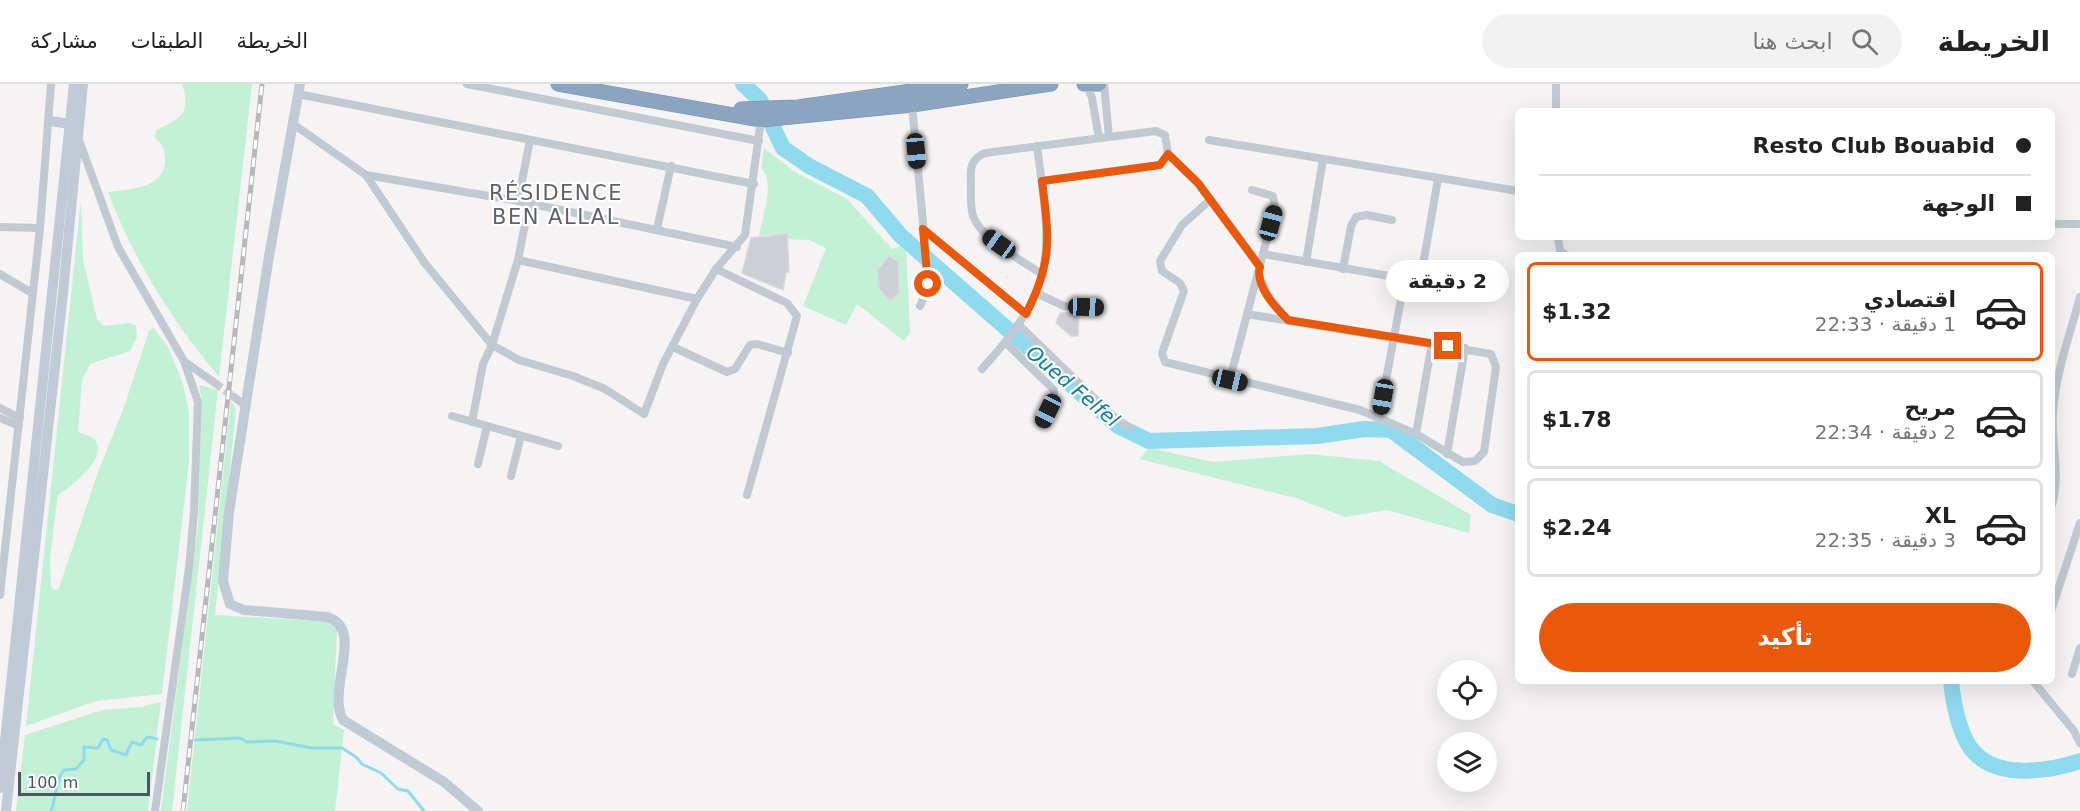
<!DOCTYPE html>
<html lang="ar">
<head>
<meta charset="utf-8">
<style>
	:root { --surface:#fff; --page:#f2f2f2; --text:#222; --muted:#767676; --line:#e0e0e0; --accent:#ea580c }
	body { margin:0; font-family:"DejaVu Sans","Noto Sans Arabic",sans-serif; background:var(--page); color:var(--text); direction:rtl; height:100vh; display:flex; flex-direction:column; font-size:22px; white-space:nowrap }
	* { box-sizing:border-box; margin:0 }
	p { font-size:20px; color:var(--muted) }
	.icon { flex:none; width:33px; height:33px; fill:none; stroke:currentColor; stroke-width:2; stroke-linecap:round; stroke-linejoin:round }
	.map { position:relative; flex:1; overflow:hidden; direction:ltr }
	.drawer { position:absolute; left:1515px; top:168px; width:540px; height:432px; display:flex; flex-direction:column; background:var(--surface); border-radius:9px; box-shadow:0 6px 24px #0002; direction:rtl }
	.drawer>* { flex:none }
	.top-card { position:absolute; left:1515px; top:24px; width:540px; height:132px; border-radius:9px; box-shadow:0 6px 24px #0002; direction:rtl; display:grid; align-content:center; height:132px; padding:0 24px; background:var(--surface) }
	.buttons { position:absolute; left:1437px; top:576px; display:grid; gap:12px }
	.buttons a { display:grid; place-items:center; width:60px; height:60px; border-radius:50%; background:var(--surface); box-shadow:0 6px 24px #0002; font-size:30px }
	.scale { position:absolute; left:18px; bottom:15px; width:132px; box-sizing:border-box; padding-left:6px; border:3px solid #4a5661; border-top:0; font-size:16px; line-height:21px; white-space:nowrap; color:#4a5661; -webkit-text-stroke:4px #fff; paint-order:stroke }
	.end { position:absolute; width:27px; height:27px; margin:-14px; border:8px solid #ea580c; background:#fff; box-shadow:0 0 0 3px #fff }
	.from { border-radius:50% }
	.bubble { position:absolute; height:42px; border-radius:21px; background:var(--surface); box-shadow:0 6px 24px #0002; font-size:20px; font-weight:600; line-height:42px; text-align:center; direction:rtl }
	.car { position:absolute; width:18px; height:36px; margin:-18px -9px; border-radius:8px; box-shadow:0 0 4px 2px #0007; background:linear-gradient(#222 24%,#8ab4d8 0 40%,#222 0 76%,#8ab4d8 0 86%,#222 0) }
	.top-card b { display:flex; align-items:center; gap:21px; height:57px; font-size:22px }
	.top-card b+b { border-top:2px solid var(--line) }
	.top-card i { width:15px; height:15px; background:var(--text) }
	ul { padding:10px 0 0; list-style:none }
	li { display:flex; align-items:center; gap:18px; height:99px; margin:0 12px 9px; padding:0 12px; border:3px solid var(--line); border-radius:9px }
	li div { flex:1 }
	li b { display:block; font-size:22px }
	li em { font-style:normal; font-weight:600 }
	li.active { border-color:var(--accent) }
	li>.icon { width:54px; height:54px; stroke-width:1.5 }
	.action { display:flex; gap:12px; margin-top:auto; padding:12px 24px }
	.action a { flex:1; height:69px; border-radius:36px; background:var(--accent); color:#fff; font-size:24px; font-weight:600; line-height:69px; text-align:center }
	header { display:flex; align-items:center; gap:36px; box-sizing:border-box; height:84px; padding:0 30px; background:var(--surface); border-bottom:2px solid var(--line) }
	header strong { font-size:28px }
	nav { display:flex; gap:33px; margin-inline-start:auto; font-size:21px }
	.search { width:420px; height:54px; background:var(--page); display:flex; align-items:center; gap:15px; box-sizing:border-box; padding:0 21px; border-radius:33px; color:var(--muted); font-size:22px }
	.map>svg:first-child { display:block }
	.green { fill:#c3f1d5 }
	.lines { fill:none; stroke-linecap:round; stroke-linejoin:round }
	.stream { stroke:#90daee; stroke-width:3 }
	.river { stroke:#90daee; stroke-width:16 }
	.building { fill:#cdcfd5; stroke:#d7d9de; stroke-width:1.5 }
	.street-tunnel { stroke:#caccce; stroke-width:8; stroke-dasharray:8 4; stroke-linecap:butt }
	.highway-casing { stroke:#7690ad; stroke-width:15 }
	.street { stroke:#c1cad2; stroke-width:8 }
	.secondary { stroke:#c1cbd6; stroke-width:10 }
	.highway { stroke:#8ba5c1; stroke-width:14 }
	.rail-casing { stroke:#b5b8bd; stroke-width:5 }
	.rail { stroke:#fff; stroke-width:3; stroke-dasharray:9; stroke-linecap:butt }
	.route { stroke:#ea580c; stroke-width:8 }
	.labels { text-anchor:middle; stroke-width:4.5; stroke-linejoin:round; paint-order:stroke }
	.water-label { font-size:20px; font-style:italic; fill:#0c7c9b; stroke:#fff }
	.quarter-label { font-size:21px; letter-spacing:1.5px; fill:#5f6368; stroke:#fff }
</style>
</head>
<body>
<header>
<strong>الخريطة</strong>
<div class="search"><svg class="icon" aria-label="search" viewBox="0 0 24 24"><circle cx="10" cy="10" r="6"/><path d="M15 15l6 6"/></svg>ابحث هنا</div>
<nav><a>الخريطة</a><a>الطبقات</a><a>مشاركة</a></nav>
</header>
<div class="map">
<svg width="2080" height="727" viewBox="0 0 2080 727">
	<rect width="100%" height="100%" fill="#f5f3f3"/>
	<!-- green -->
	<g class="green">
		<path d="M182 0H252L219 293C172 236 134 177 108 108 128 105 166 105 165 75 165 66 162 59 155 54L156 46C180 35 192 30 182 0Z"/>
		<path d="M764 64 795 88 847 115 892 165 906 160 910 249 904 257 857 220 846 241 803 222 826 164 809 156 787 155 786 150 759 152C762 134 776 98 761 84Z"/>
		<path d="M81 116 83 176 97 235 104 242 130 239 136 242 137 253 130 267 90 280 82 296 78 348C83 350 92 352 95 356 109 374 70 403 58 411L50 475 51 503 55 506 59 504 98 388 124 323 149 247 153 243 168 263 183 300 189 328V378L162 610 96 617 26 642Z"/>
		<path d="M199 301 218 306 172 727H161L198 440 202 319Z"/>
		<path d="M231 316 236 326 215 531 331 538 337 545 333 640 344 646 335 727H187Z"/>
		<path d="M1150 364 1213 378 1310 370 1379 377 1471 431 1469 449 1387 426 1345 433 1299 415 1139 375Z"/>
		<path d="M161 618 148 727H16L25 651 102 626 141 623Z"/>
	</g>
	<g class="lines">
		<!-- stream -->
		<g class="stream">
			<path d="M195 656 240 654 247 658 276 657 311 664H342L356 673 362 680 381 689 398 705 408 707 424 727"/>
			<path d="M51 727C56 715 56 694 64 686L76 685 84 676V663L98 664 103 655 107 656 111 666 126 671 132 658 141 661 147 653 157 655"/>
		</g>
		<!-- river -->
		<g class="river">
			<path d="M743 0 760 16 783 64 809 82 867 112 901 152 1118 342 1149 357 1317 352 1364 345 1391 346 1492 421 1518 430"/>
			<path d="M1951 597C1953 616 1958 643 1968 660 1990 697 2046 688 2080 677"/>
		</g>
	</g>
	<!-- building -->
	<g class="building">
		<path d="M787 150 789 188H786L783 206 742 189 751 154Z"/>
		<path d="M889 172 898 178 899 209 890 217 879 204 878 186Z"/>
		<path d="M1060 229H1079L1078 252H1071L1056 239Z"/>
	</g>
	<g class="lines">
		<!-- street-tunnel -->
		<path class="street-tunnel" d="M215 299 234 313"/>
		<defs>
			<g id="highway">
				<path d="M558 0 761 36 912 21 1051 0"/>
				<path d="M1084 0H1099"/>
				<path d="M741 25 798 23 961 0"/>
			</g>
		</defs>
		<!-- highway casing -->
		<use href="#highway" class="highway-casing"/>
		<!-- street -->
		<g class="street">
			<path d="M467 0 759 57"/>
			<path d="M1104 0 1109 53"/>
			<path d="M1087 1 1092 14 1099 54"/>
			<path d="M298 10 754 100"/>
			<path d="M912 21 929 203 920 222"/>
			<path d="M1556 27V0"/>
			<path d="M293 40 366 91 424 178 492 261 519 276 573 292 605 305 644 330 663 280 697 215 716 185 745 151 761 36"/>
			<path d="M79 56 118 163 184 277 198 318 194 428 189 484 155 727"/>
			<path d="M1209 56 1518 107"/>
			<path d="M1168 70 1198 99 1260 183"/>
			<path d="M366 91 518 117 737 163"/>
			<path d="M1042 97 1160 81 1168 70 1165 51 1156 47 985 69C970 75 970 86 971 100 971 110 970 122 973 132 981 155 1023 177 1043 191"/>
			<path d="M1210 116 1182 141 1160 177 1162 187 1180 199 1184 207 1162 269 1165 278 1360 326 1416 350 1463 378 1475 377 1484 368 1496 283 1491 270 1247 230"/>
			<path d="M518 117 530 56"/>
			<path d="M2052 140H2080"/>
			<path d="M0 143 40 144"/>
			<path d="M657 145 671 82"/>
			<path d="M923 145 1026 230"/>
			<path d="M1558 153 1560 167 1566 171"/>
			<path d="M1263 170 1395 193H1410L1423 181 1438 95"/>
			<path d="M518 176 697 215"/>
			<path d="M1306 178 1323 75"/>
			<path d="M716 185 787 219 797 232 747 411"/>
			<path d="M1343 185 1351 142 1356 133 1367 131 1392 136"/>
			<path d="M0 190 32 209"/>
			<path d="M1258 190 1270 215 1288 236"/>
			<path d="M1036 209 1064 222 1100 223"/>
			<path d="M1019 241 1113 332 1130 344"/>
			<path d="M1006 259 1054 306V313L1041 340"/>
			<path d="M673 263 727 288 735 285 750 261 757 260 788 269"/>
			<path d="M185 278 215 299"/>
			<path d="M982 285C1060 199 1051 170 1037 62"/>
			<path d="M1230 295 1275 124 1273 112 1252 106"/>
			<path d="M234 313 245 321"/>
			<path d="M0 324 20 334"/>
			<path d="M452 332 558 362"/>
			<path d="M1379 333 1405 194"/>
			<path d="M0 334 19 342"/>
			<path d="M472 338 483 280 492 261 518 176 529 120"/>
			<path d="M1416 350 1432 259"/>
			<path d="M1447 370 1465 264"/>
			<path d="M478 380 487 342"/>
			<path d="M511 392 521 352"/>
			<path d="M2052 421C2061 390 2051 361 2053 330 2055 290 2070 251 2080 213"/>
			<path d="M0 511 40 144 51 0"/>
			<path d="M2052 524 2080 439"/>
			<path d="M2072 590 2080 564"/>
			<path d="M2033 597 2074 647 2080 659"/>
		</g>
		<!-- secondary -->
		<g class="secondary">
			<path d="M300 0 269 172 229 428 223 497 230 520 244 526 327 533C366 544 326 605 343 636L444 698 478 727"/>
			<path d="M49 37 71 40"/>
			<path d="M0 704 74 0"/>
			<path d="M6 727 63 209 83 0"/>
		</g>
		<!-- highway -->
		<use href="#highway" class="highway"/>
		<defs>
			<path id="rail" d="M183 727 262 0"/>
		</defs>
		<!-- rail casing -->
		<use href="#rail" class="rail-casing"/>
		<!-- rail -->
		<use href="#rail" class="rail"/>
	</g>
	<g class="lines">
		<!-- route -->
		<path class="route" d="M928 200 923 145 1026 230C1053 177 1049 154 1042 97L1160 81 1168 70 1198 99 1260 183C1255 202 1275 223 1288 236L1448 262"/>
	</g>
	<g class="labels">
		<!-- water labels -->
		<g class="water-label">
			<text transform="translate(1073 302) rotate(40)" y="7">Oued Felfel</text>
		</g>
		<!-- quarter labels -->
		<g class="quarter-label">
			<text x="556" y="116">RÉSIDENCE<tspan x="556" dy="24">BEN ALLAL</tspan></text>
		</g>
	</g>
</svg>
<div class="buttons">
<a><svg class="icon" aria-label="locate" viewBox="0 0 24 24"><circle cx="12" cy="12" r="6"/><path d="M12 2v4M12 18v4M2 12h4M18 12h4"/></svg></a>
<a><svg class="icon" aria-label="layers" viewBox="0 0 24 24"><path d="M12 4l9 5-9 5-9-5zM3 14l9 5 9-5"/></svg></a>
</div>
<div class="scale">100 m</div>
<i class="end from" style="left:928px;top:200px"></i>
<i class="end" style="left:1448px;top:262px"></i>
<div class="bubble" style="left:1386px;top:176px;width:123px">2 دقيقة</div>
<i class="car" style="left:916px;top:67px;rotate:175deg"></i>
<i class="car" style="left:1271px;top:139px;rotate:15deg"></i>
<i class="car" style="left:999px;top:160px;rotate:305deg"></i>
<i class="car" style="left:1086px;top:223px;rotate:92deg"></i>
<i class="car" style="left:1230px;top:296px;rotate:103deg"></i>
<i class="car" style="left:1383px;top:313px;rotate:190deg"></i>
<i class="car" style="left:1048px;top:327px;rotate:206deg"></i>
<div class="top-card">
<b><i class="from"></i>Resto Club Bouabid</b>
<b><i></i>الوجهة</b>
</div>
<section class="drawer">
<ul>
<li class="active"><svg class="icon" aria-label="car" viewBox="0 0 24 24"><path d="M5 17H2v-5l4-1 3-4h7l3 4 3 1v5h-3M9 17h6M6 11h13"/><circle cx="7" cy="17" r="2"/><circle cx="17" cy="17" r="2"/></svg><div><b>اقتصادي</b><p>1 دقيقة · 22:33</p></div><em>$1.32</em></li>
<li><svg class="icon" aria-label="car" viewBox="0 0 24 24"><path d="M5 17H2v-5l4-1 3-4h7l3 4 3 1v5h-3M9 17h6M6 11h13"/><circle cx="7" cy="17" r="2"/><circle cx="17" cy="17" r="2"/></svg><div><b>مريح</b><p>2 دقيقة · 22:34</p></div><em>$1.78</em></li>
<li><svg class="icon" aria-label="car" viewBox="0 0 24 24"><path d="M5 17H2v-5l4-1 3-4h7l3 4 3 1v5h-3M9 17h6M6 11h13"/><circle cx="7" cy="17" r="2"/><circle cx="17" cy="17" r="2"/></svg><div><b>XL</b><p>3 دقيقة · 22:35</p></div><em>$2.24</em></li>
</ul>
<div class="action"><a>تأكيد</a></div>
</section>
</div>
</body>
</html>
